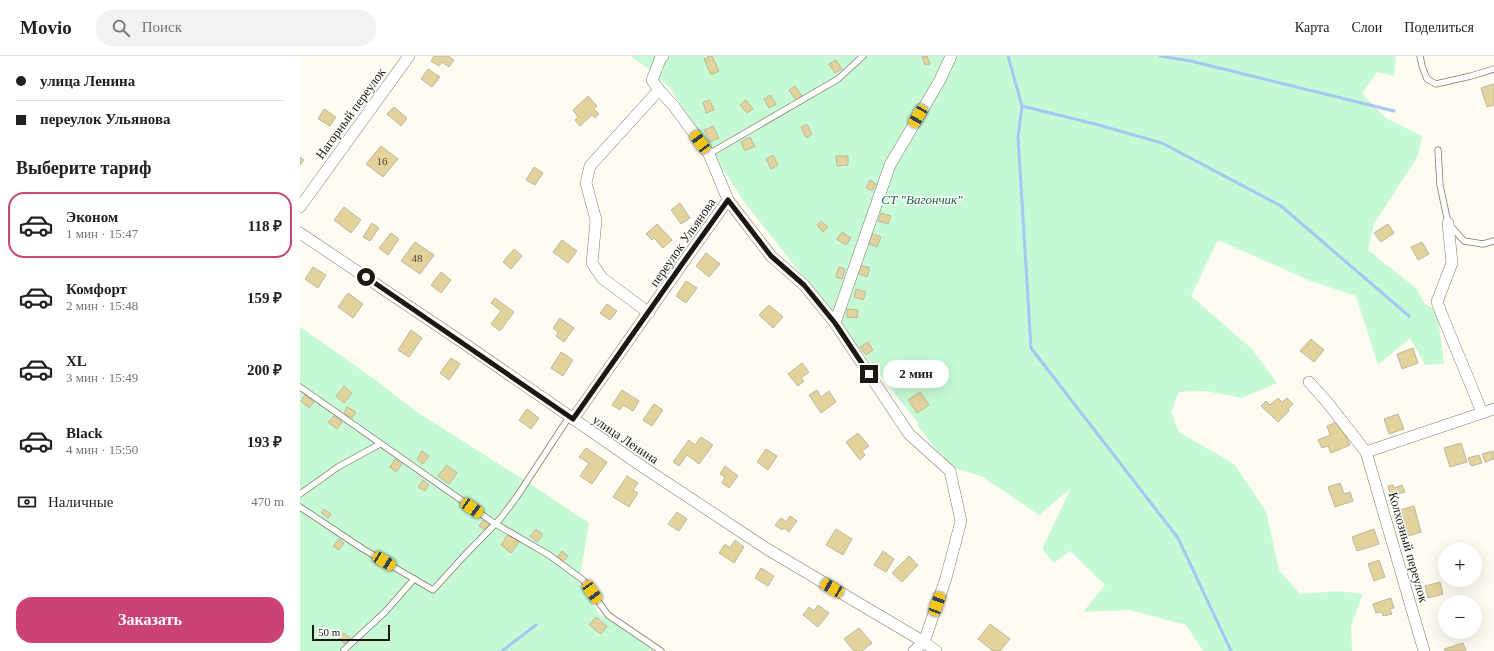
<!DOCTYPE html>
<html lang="ru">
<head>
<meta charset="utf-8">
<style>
	:root { --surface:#fff; --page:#f2f2f2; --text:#202124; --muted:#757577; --line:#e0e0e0; --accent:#cc4176 }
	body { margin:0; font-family:Georgia,serif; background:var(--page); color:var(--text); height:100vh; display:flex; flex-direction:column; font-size:15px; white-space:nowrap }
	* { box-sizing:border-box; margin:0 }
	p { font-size:13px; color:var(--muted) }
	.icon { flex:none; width:22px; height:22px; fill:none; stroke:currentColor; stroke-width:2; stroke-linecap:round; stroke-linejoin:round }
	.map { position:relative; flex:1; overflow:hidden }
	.details { display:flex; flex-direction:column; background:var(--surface); width:300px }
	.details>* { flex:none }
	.guide { display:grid; align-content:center; height:88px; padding:0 16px; background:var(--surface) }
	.buttons { position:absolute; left:1138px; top:487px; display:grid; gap:8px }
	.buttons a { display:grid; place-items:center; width:44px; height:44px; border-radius:50%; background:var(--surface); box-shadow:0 4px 16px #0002; font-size:20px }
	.scale { position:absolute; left:12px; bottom:10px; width:78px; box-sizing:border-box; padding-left:4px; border:2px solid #1b1810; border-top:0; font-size:11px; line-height:14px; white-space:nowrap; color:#1b1810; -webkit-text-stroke:3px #fff; paint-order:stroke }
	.end { position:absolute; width:18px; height:18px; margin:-9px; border:5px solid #1b1810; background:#fff; box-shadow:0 0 0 2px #fff }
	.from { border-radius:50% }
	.bubble { position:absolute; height:28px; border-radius:14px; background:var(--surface); box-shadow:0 4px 16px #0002; font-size:13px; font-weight:600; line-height:28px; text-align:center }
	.car { position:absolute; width:12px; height:24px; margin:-12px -6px; border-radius:5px; box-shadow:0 0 3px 1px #0007; background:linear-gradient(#f5c518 24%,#345 0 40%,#f5c518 0 76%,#345 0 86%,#f5c518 0) }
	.guide b { display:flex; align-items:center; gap:14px; height:38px; font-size:15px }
	.guide b+b { border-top:1px solid var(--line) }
	.guide i { width:10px; height:10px; background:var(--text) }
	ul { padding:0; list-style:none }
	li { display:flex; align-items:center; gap:12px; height:66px; margin:0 8px 6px; padding:0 8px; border:2px solid transparent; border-radius:16px }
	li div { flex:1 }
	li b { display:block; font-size:15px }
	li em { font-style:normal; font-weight:600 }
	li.selected { border-color:var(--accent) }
	li>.icon { width:36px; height:36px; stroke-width:1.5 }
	h2 { padding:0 16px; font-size:18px; line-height:48px }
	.pay { display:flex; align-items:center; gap:10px; height:44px; padding:0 16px; font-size:15px }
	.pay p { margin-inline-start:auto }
	.cta { display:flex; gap:8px; margin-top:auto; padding:8px 16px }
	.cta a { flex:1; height:46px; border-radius:16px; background:var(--accent); color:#fff; font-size:16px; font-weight:600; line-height:46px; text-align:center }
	header { display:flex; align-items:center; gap:24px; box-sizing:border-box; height:56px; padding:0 20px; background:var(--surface); border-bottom:1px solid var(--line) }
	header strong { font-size:19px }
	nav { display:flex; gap:22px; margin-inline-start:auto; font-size:14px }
	.search { width:280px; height:36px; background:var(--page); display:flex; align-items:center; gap:10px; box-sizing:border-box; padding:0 14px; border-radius:16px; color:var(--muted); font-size:15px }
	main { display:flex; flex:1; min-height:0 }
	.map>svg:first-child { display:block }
	.green { fill:#c6fad5 }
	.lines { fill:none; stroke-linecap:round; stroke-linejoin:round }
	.stream { stroke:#a4c7f3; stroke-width:3 }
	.building { fill:#e2d29b; stroke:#beb8a1 }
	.service-casing { stroke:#807a64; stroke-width:7 }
	.minor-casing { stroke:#807a64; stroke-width:12 }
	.service { stroke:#fff; stroke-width:5.5 }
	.minor { stroke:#fff; stroke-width:11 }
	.route { stroke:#1b1810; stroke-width:5 }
	.labels { text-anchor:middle; stroke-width:3; stroke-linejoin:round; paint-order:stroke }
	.number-label { font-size:11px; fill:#4d4633 }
	.street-label { font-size:13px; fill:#1b1810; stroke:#fff }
	.park-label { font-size:13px; font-style:italic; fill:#17663a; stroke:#fff }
</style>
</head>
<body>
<header>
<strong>Movio</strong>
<div class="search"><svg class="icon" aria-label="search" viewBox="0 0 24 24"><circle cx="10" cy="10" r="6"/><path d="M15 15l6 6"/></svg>Поиск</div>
<nav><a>Карта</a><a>Слои</a><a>Поделиться</a></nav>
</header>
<main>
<section class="details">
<div class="guide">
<b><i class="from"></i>улица Ленина</b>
<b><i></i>переулок Ульянова</b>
</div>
<h2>Выберите тариф</h2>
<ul>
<li class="selected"><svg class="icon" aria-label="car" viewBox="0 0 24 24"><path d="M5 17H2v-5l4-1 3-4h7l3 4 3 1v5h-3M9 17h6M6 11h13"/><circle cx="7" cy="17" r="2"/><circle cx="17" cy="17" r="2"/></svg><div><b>Эконом</b><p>1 мин · 15:47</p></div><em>118 ₽</em></li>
<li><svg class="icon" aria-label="car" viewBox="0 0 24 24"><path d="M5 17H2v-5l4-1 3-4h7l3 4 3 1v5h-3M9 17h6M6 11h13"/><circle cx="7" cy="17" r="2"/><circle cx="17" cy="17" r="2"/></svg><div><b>Комфорт</b><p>2 мин · 15:48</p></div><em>159 ₽</em></li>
<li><svg class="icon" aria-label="car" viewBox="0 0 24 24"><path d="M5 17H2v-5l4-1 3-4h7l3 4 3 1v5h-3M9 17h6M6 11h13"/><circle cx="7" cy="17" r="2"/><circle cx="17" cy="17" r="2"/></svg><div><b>XL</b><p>3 мин · 15:49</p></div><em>200 ₽</em></li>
<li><svg class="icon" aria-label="car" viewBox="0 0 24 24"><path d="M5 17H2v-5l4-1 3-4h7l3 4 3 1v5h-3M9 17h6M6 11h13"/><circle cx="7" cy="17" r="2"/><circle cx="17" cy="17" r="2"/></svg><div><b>Black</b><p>4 мин · 15:50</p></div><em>193 ₽</em></li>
</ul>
<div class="pay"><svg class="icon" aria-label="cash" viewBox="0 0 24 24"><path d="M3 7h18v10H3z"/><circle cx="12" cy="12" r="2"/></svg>Наличные<p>470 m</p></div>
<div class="cta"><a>Заказать</a></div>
</section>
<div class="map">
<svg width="1194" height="595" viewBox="0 0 1194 595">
	<rect width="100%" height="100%" fill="#fefbf2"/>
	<!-- green -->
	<g class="green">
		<path d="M331 0H1096L1094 20 1077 16 1062 38 1086 62 1122 80 1118 100 1074 168 1068 194 1117 233 1124 247 1137 255 1144 308 1125 309 1110 282 1078 309 1056 240 1008 224 918 184 891 240 952 293 977 327 942 342 906 335 879 336 871 356 879 376 934 408 966 455 979 514 1000 538 1038 535 1063 538 1051 571 1052 595H903L886 569 830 554 783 556 805 529 770 495 754 507 742 493 771 432 739 459 683 421 652 411 643 400 638 396 617 369 618 367 576 314 571 316 567 308 569 305 556 288 553 289 543 271 445 147 370 32 346 11Z"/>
		<path d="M0 271 73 322 117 356 229 427 289 467 279 527 299 558 323 572 354 595H0Z"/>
	</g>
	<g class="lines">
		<!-- stream -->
		<g class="stream">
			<path d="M708 0 722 50 718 81 731 292 878 482 931 595"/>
			<path d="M860 0 891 5 1094 55"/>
			<path d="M722 50 795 68 862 87 981 150 1109 260"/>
			<path d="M202 595 236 569"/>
		</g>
	</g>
	<!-- building -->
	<g class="building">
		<path d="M134 0H148L154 4 149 11 142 6 139 10 131 5Z"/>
		<path d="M410 0H412L419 15 411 19 404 3Z"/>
		<path d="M627 0 630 8 625 9 622 1Z"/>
		<path d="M536 4 542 13 535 17 529 8Z"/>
		<path d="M128 13 140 21 132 31 121 23Z"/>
		<path d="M1194 28V49L1187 51 1181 32Z"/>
		<path d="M495 30 502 40 496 44 489 34Z"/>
		<path d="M470 39 476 48 469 52 464 43Z"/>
		<path d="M288 40 297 50 294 53 299 58 295 62 292 59 280 70 275 64 278 61 273 54Z"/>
		<path d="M410 44 414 54 406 57 403 46Z"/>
		<path d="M446 44 453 53 447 57 440 49Z"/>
		<path d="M94 51 107 62 101 70 87 58Z"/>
		<path d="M24 53 36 61 30 70 18 63Z"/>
		<path d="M507 68 512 78 506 82 501 71Z"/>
		<path d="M413 70 419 82 410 86 404 74Z"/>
		<path d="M450 81 455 90 445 95 441 86Z"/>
		<path d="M81 90 98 103 83 121 66 108Z"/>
		<path d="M473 99 478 109 471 113 466 103Z"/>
		<path d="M536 100H548V109L537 110Z"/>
		<path d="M0 101 4 104 0 109Z"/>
		<path d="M234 111 243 117 235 129 226 124Z"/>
		<path d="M570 124 576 128 572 135 566 132Z"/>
		<path d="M380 147 390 162 381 168 371 154Z"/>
		<path d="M44 151 61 164 51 177 34 164Z"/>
		<path d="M581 157 591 160 588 168 578 165Z"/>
		<path d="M521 165 528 171 523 176 517 169Z"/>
		<path d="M72 167 79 172 70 185 63 181Z"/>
		<path d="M357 168 372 184 363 192 354 182 352 184 346 178Z"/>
		<path d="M1088 168 1094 177 1081 186 1074 177Z"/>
		<path d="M542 176 551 182 546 189 537 183Z"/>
		<path d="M91 177 99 183 88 199 79 192Z"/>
		<path d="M572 178 581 181 577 191 569 188Z"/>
		<path d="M262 184 277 195 268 207 253 196Z"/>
		<path d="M115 186 134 199 120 218 101 205Z"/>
		<path d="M1122 186 1129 198 1118 204 1111 191Z"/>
		<path d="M214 193 222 200 211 213 203 206Z"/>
		<path d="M406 197 420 208 409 221 396 210Z"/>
		<path d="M560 209 570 212 567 221 557 217Z"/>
		<path d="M13 211 26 219 18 232 5 223Z"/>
		<path d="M539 211 545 213 542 223 536 221Z"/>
		<path d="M141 216 151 224 141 237 131 229Z"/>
		<path d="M386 225 397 232 386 247 376 240Z"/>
		<path d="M556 233 566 236 563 244 554 241Z"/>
		<path d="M48 237 63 248 53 262 38 251Z"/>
		<path d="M195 242 214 256 200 275 191 268 201 255 191 247Z"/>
		<path d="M307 248 317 255 310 264 300 257Z"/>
		<path d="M469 249 483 261 473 272 459 259Z"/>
		<path d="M547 253 558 254 557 262 547 261Z"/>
		<path d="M260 262 274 272 264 286 256 280 258 276 253 272Z"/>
		<path d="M111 274 122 282 109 301 98 294Z"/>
		<path d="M1011 283 1024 294 1014 306 1000 295Z"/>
		<path d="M568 286 573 294 566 299 560 291Z"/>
		<path d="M1113 292 1118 307 1102 313 1097 298Z"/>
		<path d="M261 296 273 304 263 320 251 312Z"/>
		<path d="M151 302 160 308 149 324 140 317Z"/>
		<path d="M502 307 509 316 501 322 504 325 498 330 488 318Z"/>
		<path d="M44 330 52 337 44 347 36 340Z"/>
		<path d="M322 334 339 345 333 355 323 349 320 354 312 349Z"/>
		<path d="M517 334 521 341 529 335 536 346 521 357 509 339Z"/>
		<path d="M620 336 629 349 617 357 608 344Z"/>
		<path d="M5 339 14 346 9 352 1 345Z"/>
		<path d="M978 342 982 346 987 342 993 348 988 353 989 355 978 366 961 350 966 345 970 349Z"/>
		<path d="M354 348 363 354 352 370 343 364Z"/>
		<path d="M47 351 56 356 52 362 44 357Z"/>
		<path d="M227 353 239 362 231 373 219 364Z"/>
		<path d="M1098 358 1104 373 1089 378 1084 363Z"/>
		<path d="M34 360 42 366 37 373 28 366Z"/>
		<path d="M1039 365 1050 389 1031 397 1028 390 1022 392 1018 384 1030 379 1027 370Z"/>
		<path d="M558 377 569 390 562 395 565 399 560 404 546 386Z"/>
		<path d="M401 381 413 389 399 408 387 399 379 410 373 406 389 384 395 389Z"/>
		<path d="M1161 387 1167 406 1150 411 1144 392Z"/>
		<path d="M286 392 307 406 292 428 280 420 289 407 279 401Z"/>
		<path d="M466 393 477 400 468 414 457 406Z"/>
		<path d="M122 395 129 400 123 408 117 404Z"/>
		<path d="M1193 395 1194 403 1185 406 1182 398Z"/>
		<path d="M1179 399 1182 407 1171 410 1168 402Z"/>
		<path d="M95 403 102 408 96 416 90 411Z"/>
		<path d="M147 409 157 417 149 428 138 420Z"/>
		<path d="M425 410 438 420 429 432 422 427 425 421 420 418Z"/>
		<path d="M327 420 338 427 333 434 338 437 329 451 313 441Z"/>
		<path d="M123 424 129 429 125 435 118 431Z"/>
		<path d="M1040 427 1044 438 1050 436 1053 445 1035 451 1028 431Z"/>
		<path d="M1093 429 1094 432 1102 429 1105 436 1091 440 1088 430Z"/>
		<path d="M1114 450 1121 476 1108 480 1100 454Z"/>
		<path d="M24 453 31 458 28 462 21 456Z"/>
		<path d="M377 456 387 463 379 475 368 468Z"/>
		<path d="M490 460 497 465 489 476 484 472 482 474 475 469 481 462 486 466Z"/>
		<path d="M184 463 190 468 185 474 179 470Z"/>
		<path d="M236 473 243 479 237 486 230 480Z"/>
		<path d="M536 473 552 483 543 499 526 489Z"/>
		<path d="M1074 473 1079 488 1057 495 1052 481Z"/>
		<path d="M208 478 219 486 211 497 201 489Z"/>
		<path d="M39 483 44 487 39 494 33 490Z"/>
		<path d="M435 484 444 491 434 507 419 497 425 488 430 492Z"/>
		<path d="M262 495 268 500 263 506 257 501Z"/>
		<path d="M583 495 594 503 586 516 574 509Z"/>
		<path d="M609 500 618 509 602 526 592 517Z"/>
		<path d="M1079 504 1085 521 1074 525 1068 508Z"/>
		<path d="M461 512 474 520 468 530 455 522Z"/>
		<path d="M1140 526 1143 538 1128 542 1125 530Z"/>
		<path d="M1091 542 1094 552 1090 553 1092 558 1083 560 1082 556 1076 557 1073 548Z"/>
		<path d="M518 549 529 557 518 571 503 559 509 551 514 555Z"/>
		<path d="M296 561 307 570 301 578 289 569Z"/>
		<path d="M690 568 710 583 700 595H693L678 583Z"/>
		<path d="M559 572 572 587 562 595H554L544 583Z"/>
		<path d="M44 577 50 582 45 588 39 583Z"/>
		<path d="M1163 587 1166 595H1145L1144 593Z"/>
	</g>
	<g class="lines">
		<defs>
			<g id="service">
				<path d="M1120 0 1122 10 1127 23 1136 28 1171 20 1194 13"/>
				<path d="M1138 94 1140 129 1148 167 1164 185 1183 188 1194 185"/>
				<path d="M409 98 538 23 563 0"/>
				<path d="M0 331 194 467 249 499 283 524 308 559 361 595"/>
				<path d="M0 438 38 411 80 388"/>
				<path d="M0 451 63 493 133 534 164 500 200 463 216 442 269 361"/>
				<path d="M44 594 85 556 114 523"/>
			</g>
			<g id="minor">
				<path d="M363 0 361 1 352 24 359 34 373 49 409 98 428 144 471 200 504 229 535 267 609 378 650 415 661 465 646 522 624 586 614 595"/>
				<path d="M0 151 109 0"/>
				<path d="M1148 167 1152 207 1137 246C1151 283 1168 320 1182 357"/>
				<path d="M0 177 162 286 343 411 467 493 624 586 636 595"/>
				<path d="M349 257 302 222 292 207 296 164 286 127 290 110 359 34"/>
				<path d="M535 267 590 109 640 24 651 0"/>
				<path d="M1009 326 1027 346 1066 396 1124 595"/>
				<path d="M273 363C325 290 375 217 428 144"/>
				<path d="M1066 396 1194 353"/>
			</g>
		</defs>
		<!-- service casing -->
		<use href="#service" class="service-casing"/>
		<!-- minor casing -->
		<use href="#minor" class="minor-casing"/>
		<!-- service -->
		<use href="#service" class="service"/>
		<!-- minor -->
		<use href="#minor" class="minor"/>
	</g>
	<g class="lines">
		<!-- route -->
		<path class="route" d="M66 221 273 363 385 204 428 144 471 200 504 229 535 267 569 318"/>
	</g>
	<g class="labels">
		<!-- number labels -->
		<g class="number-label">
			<text x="82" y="109">16</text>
			<text x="117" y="206">48</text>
		</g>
		<!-- street labels -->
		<g class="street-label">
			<text transform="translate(50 57) rotate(-54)" y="5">Нагорный переулок</text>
			<text transform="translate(382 186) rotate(-55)" y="5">переулок Ульянова</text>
			<text transform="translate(326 383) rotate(34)" y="5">улица Ленина</text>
			<text transform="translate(1109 491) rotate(74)" y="5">Колхозный переулок</text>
		</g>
		<!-- park labels -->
		<g class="park-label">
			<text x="622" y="148">СТ "Вагончик"</text>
		</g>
	</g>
</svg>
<div class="buttons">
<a>+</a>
<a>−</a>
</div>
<div class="scale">50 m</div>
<i class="end from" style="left:66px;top:221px"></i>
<i class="end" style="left:569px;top:318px"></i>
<div class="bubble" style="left:583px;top:304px;width:66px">2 мин</div>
<i class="car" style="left:618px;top:60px;rotate:210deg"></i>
<i class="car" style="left:400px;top:86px;rotate:324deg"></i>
<i class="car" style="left:172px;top:452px;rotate:125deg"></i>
<i class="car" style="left:84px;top:505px;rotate:121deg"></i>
<i class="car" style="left:532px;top:532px;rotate:300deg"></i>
<i class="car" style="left:292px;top:536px;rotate:145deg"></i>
<i class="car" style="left:637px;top:548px;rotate:20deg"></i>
</div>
</main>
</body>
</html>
